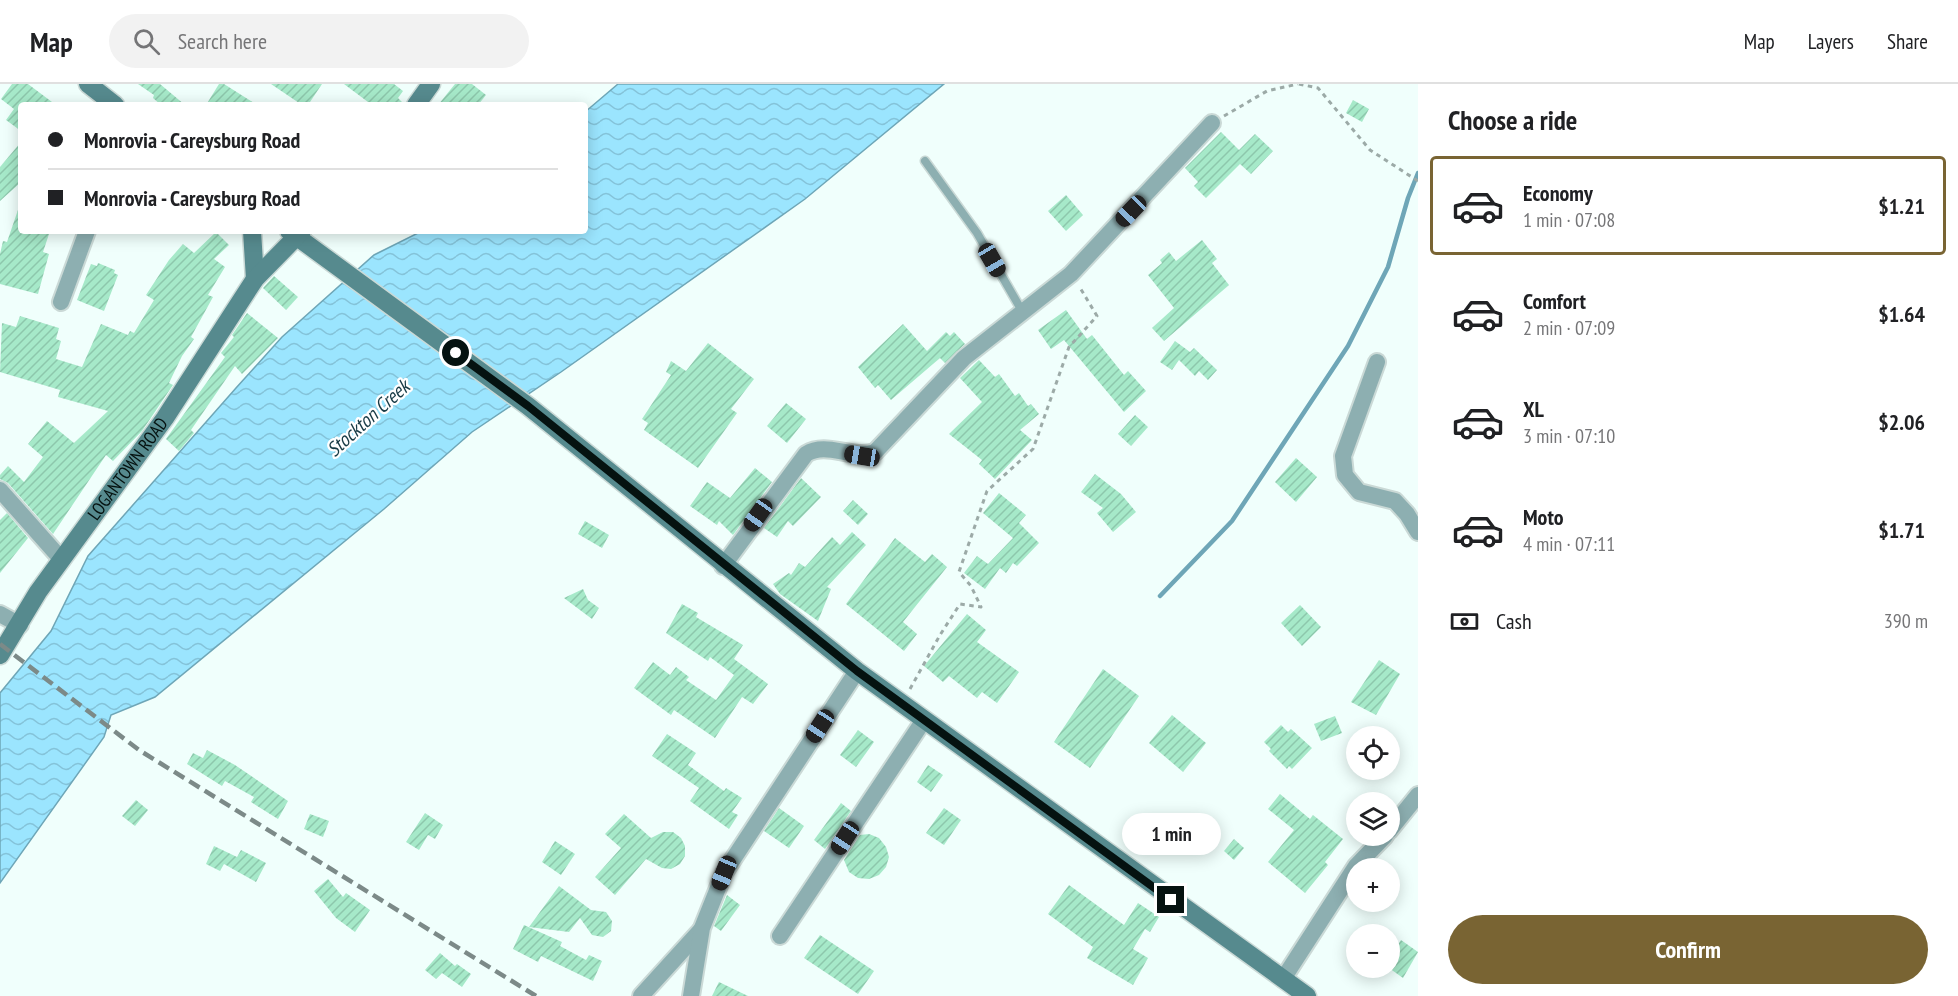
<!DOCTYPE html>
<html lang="en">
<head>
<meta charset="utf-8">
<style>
	:root { --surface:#fff; --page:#f2f2f2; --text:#202124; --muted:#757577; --line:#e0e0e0; --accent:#796433 }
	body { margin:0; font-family:"PT Sans Narrow",sans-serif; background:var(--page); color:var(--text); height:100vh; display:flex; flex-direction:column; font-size:22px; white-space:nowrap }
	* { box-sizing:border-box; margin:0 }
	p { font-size:20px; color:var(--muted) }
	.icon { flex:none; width:33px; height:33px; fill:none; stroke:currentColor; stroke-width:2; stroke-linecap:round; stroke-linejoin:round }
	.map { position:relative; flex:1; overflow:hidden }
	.panel { display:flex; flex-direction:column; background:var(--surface); width:540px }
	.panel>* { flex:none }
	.banner { position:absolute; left:18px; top:18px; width:570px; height:132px; border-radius:6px; box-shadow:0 3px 15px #0003; display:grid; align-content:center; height:132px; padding:0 30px; background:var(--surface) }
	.controls { position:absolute; left:1346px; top:642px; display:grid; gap:12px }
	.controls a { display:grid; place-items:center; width:54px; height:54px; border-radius:50%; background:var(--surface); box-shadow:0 3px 15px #0003; font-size:30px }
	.end { position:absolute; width:27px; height:27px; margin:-14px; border:8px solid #051210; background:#fff; box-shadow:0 0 0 3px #fff }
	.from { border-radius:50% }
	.bubble { position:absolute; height:42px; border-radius:21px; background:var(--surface); box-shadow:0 3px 15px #0003; font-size:20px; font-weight:700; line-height:42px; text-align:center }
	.car { position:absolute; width:18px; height:36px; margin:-18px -9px; border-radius:8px; box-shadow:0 0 4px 2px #0007; background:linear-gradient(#222 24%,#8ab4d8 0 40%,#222 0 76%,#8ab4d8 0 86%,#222 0) }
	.banner b { display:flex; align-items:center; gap:21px; height:57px; font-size:22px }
	.banner b+b { border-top:2px solid var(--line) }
	.banner i { width:15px; height:15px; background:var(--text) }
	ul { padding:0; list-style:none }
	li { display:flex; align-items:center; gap:18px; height:99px; margin:0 12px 9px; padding:0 18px; border:3px solid transparent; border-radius:6px }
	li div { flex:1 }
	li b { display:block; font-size:22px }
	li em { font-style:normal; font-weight:700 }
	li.current { border-color:var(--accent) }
	li>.icon { width:54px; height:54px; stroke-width:1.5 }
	h2 { padding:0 30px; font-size:27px; line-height:72px }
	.pay { display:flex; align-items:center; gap:15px; height:66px; padding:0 30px; font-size:22px }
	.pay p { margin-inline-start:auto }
	.button { display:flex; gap:12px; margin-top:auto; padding:12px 30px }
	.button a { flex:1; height:69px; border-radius:36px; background:var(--accent); color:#fff; font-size:24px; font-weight:700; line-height:69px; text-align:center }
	header { display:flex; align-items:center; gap:36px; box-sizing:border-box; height:84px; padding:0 30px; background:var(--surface); border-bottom:2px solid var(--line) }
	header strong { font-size:28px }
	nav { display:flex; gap:33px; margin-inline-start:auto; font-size:21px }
	.search { width:420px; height:54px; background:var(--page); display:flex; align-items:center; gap:15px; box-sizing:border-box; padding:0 21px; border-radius:33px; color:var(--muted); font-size:22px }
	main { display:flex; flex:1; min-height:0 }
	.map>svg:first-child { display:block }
	.water { fill:url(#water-waves); stroke:#6ea6b7; stroke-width:1.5 }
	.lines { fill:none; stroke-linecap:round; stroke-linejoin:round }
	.stream { stroke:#6ea6b7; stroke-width:4.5 }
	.building { fill:url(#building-hatch) }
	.lane-casing { stroke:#cad9d6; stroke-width:11 }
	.street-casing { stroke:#cad9d6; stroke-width:20 }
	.secondary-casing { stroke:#cad9d6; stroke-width:21 }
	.path { stroke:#9caaa7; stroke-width:3; stroke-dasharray:4.5 4.5; stroke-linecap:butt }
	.lane { stroke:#8dafb1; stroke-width:8 }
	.street { stroke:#8dafb1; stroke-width:16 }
	.secondary { stroke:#568a8e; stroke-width:18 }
	.rail { stroke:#7c8a88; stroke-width:4.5; stroke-dasharray:12 6; stroke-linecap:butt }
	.route { stroke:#051210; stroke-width:8 }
	.labels { text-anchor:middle; stroke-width:4.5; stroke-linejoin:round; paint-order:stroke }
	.street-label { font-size:18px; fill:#051210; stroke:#fff }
	.water-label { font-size:20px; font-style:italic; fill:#183b46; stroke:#fff }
</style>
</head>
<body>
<header>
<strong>Map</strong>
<div class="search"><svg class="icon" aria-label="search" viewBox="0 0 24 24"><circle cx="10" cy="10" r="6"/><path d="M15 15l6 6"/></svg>Search here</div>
<nav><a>Map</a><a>Layers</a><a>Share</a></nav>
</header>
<main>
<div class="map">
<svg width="1418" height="912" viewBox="0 0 1418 912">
	<defs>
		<pattern id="water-waves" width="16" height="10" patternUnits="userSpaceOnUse" patternTransform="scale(1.5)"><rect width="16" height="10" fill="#9be5fe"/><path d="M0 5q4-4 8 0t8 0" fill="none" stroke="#84c3d9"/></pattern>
		<pattern id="building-hatch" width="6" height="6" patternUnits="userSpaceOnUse" patternTransform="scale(1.5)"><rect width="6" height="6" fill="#a6e9c9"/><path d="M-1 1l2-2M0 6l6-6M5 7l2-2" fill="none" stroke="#8dc7ac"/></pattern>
	</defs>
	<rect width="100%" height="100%" fill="#f0fffc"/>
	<!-- water -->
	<path class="water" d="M618 0H944L805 115 561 288 472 348 384 425 155 613 111 631 104 653 0 799V609L51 547 88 472 236 304 282 253 374 171 422 147H585V28Z"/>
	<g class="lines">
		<!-- stream -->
		<path class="stream" d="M1160 512 1232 437 1348 262 1388 183 1408 114 1418 89"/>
	</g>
	<!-- building -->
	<g class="building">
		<path d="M12 0H28L56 21H21V47L6 36 14 25 1 15Z"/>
		<path d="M138 0H160L185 21H161L153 14 154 11Z"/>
		<path d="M219 0H224L257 21H206Z"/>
		<path d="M271 0H322L308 21H302Z"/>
		<path d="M344 0H394L403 7 398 14 405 21H372Z"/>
		<path d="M455 0H472L486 11 478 21H438Z"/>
		<path d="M1353 16 1369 25 1362 38 1346 29Z"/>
		<path d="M1221 48 1239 66 1255 50 1273 67 1251 90 1240 80 1206 114 1194 102 1198 98 1185 84Z"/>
		<path d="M21 58V98L0 117V83Z"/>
		<path d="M1066 111 1083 131 1066 147 1048 127Z"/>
		<path d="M19 123H21V147H50L43 168 49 170 38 210 0 200V170L3 157 7 158Z"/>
		<path d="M216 148 229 161 214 175 225 183 208 211 213 213 191 253 194 255 182 272 169 299 173 301 142 347 113 377 106 371 53 450 8 399 0 395V391L8 382 24 398 43 373 28 360 47 337 74 359 108 327 58 313 60 306 0 288 2 239 16 243 20 232 59 244 56 255 61 257 56 275 82 283 101 240 128 251 130 247 134 249 154 216 146 211 169 176 183 160 194 169Z"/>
		<path d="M1202 156 1217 175 1212 179 1229 201 1164 257 1152 244 1174 224 1148 191 1162 179 1160 176 1169 168 1176 177Z"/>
		<path d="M98 179 115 186 114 189 118 191 104 227 77 216 91 180 97 182Z"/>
		<path d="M274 192 298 213 286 226 263 204Z"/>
		<path d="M1066 226 1087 255 1092 251 1124 291 1128 287 1146 307 1124 328 1064 256 1051 265 1038 246Z"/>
		<path d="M247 229 278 254 242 290 235 282 191 346 194 349 179 367 166 355 225 273 221 269 234 253 232 251Z"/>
		<path d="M903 240 927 267 946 248 950 252 954 248 965 260 945 279 940 274 891 316 878 301 875 304 858 283Z"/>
		<path d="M1175 257 1190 268 1194 264 1217 286 1208 296 1199 287 1195 292 1179 276 1172 286 1160 278Z"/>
		<path d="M708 259 754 295 731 325 737 329 698 384 644 346 648 339 642 335 671 291 666 288 671 277 686 287Z"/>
		<path d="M979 276 995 293 999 290 1015 312 1019 309 1028 322 1031 320 1039 330 1020 346 1032 356 995 395 979 380 982 376 949 350 982 318 960 294Z"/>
		<path d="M786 319 806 335 787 359 767 342Z"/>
		<path d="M1135 331 1148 343 1131 362 1118 350Z"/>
		<path d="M1296 374 1317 393 1296 418 1275 398Z"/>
		<path d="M755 384 772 398 733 451 719 437 717 441 690 422 707 398 730 414Z"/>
		<path d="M1095 390 1121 410 1136 428 1113 448 1097 429 1103 424 1081 408Z"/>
		<path d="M801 394 821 413 793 442 788 437 777 453 764 444Z"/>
		<path d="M999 409 1026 431 1019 439 1039 459 1017 482 1013 479 1006 489 1000 484 985 505 964 489 977 472 988 480 1013 454 983 429Z"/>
		<path d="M853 416 868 430 858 441 843 427Z"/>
		<path d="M7 429 28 454 0 489V436Z"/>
		<path d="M585 437 609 451 602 464 578 450Z"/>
		<path d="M852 448 866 461 827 503 831 505 818 537 780 510 773 500 789 489 791 491 799 479 805 483 832 453 840 461Z"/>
		<path d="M895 454 925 478 932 470 947 483 903 538 917 550 904 567 846 520Z"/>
		<path d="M583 505 588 516 599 524 592 535 564 514Z"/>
		<path d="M682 520 698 529 696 533 743 561 734 575 768 600 753 620 742 613 715 654 674 626 671 631 634 604 653 578 670 591 676 583 689 593 686 596 716 616 734 591 710 573 708 577 666 549Z"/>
		<path d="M1300 521 1321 543 1302 562 1281 539Z"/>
		<path d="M967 530 986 546 977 558 1019 588 997 619 982 608 977 614 949 592 943 598 924 582Z"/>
		<path d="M1379 576 1400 590 1376 631 1351 618Z"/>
		<path d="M1103 585 1139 612 1090 684 1054 658Z"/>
		<path d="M1172 631 1206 659 1183 688 1149 659Z"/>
		<path d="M1335 632 1342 649 1321 657 1314 640Z"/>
		<path d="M1281 641 1288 648 1291 645 1312 664 1292 685 1289 682 1287 685 1269 667 1271 665 1264 658Z"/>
		<path d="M858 646 874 658 856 683 840 671Z"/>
		<path d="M667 650 696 669 688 681 724 707 726 704 742 714 732 728 738 731 729 745 690 717 699 704 652 672Z"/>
		<path d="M207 666 235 681 288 717 278 735 251 718 254 713 225 697 222 702 187 680 193 669 203 674Z"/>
		<path d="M928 681 943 691 931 708 917 698Z"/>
		<path d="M1280 710 1310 735 1313 731 1343 755 1325 778 1328 781 1305 809 1268 778 1294 746 1268 725Z"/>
		<path d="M136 716 148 726 135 742 122 732Z"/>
		<path d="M841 719 851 727 825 765 814 756Z"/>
		<path d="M779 724 804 742 789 764 764 747Z"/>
		<path d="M944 724 961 736 944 761 926 749Z"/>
		<path d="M425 729 443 741 435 755 428 751 419 766 406 758Z"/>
		<path d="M310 730 329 737 323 753 304 745Z"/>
		<path d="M624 730 651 754 663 748H673L681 754 685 762V772L680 780 671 785 662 784 646 775 615 811 595 793 621 764 605 750Z"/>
		<path d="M869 750 879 754 886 763 889 773 886 783 879 791 869 795 858 794 849 788 844 776 860 751Z"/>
		<path d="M1234 755 1244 764 1234 776 1224 767Z"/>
		<path d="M555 757 575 770 561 791 542 778Z"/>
		<path d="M214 762 237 773 241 766 266 779 256 798 224 780 220 787 206 780Z"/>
		<path d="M328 795 343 813 346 809 370 826 355 848 336 834 314 807Z"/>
		<path d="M1069 801 1124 841 1138 819 1159 833 1150 848 1145 845 1133 865 1148 874 1133 901 1087 874 1093 863 1048 830Z"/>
		<path d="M559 802 591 826 606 828 612 837 611 847 603 853 592 851 580 834 569 848 529 843Z"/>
		<path d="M727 811 740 821 721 847 714 842Z"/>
		<path d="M524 841 562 858 560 862 586 876 589 871 602 877 593 897 541 872 538 878 513 865Z"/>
		<path d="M820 851 874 887 858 910 804 874Z"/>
		<path d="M1401 856 1418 868 1403 894 1389 884V874Z"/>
		<path d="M440 869 455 882 457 880 471 890 462 903 442 889 436 895 425 886Z"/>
		<path d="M719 898 748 912H712Z"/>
	</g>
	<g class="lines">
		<defs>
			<path id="lane" d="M925 77 977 149 1022 227"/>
			<g id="street">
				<path d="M61 218 87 147"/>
				<path d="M1377 278 1343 372 1345 391 1359 408 1395 417 1407 430 1418 448"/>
				<path d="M0 406 62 476"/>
				<path d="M723 482 806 370C827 357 852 376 875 368L964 274 1071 190 1212 39"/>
				<path d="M0 530 20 541"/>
				<path d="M1389 747 1418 711"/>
				<path d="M780 852 924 636"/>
				<path d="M1283 895 1356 782 1385 752"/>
				<path d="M641 912 701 846"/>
				<path d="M691 912 702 844 724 789 857 587"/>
			</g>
			<g id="secondary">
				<path d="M88 0 115 21"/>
				<path d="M416 21 431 0"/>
				<path d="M252 147 255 195"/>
				<path d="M289 147 528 322 857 587 1307 912"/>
				<path id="s1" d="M0 571 38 508 165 334 255 195 302 147"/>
			</g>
		</defs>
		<!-- lane casing -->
		<use href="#lane" class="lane-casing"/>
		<!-- street casing -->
		<use href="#street" class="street-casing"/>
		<!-- secondary casing -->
		<use href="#secondary" class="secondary-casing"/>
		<!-- path -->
		<g class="path">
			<path d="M1299 0 1318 4 1370 66 1418 97"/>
			<path d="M1224 32 1267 7 1298 0"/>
			<path d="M910 605 940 551 960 520 981 523 971 502 959 488 987 407 1033 365 1069 263 1097 232 1079 202"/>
		</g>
		<!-- lane -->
		<use href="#lane" class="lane"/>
		<!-- street -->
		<use href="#street" class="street"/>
		<!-- secondary -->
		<use href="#secondary" class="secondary"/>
		<!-- rail -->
		<path class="rail" d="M0 560 139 666 536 912"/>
	</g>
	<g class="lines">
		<!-- route -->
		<path class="route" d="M456 269 528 322 857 587 1171 816"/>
	</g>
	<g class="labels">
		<!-- street labels -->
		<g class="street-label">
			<text dy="6" stroke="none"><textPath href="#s1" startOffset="226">LOGANTOWN ROAD</textPath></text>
		</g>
		<!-- water labels -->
		<g class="water-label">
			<text transform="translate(368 334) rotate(-42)" y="7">Stockton Creek</text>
		</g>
	</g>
</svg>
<div class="controls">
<a><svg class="icon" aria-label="locate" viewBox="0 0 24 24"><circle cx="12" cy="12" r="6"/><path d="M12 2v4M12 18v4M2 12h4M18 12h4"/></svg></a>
<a><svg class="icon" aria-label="layers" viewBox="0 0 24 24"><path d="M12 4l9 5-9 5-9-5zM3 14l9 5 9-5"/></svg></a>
<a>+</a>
<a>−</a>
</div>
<i class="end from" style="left:456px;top:269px"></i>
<i class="end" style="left:1171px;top:816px"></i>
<div class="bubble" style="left:1122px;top:729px;width:99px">1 min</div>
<i class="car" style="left:1131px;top:127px;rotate:224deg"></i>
<i class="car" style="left:992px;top:176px;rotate:150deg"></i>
<i class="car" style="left:862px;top:372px;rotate:280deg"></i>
<i class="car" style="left:758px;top:431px;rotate:215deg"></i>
<i class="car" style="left:820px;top:642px;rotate:213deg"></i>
<i class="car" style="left:845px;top:754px;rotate:213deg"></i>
<i class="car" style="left:724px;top:789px;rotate:202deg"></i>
<div class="banner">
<b><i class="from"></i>Monrovia - Careysburg Road</b>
<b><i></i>Monrovia - Careysburg Road</b>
</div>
</div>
<section class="panel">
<h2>Choose a ride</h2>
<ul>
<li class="current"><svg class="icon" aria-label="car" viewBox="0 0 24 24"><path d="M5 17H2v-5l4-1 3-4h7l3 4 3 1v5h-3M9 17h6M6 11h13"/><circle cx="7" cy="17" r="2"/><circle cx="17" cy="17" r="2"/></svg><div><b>Economy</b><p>1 min · 07:08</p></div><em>$1.21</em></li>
<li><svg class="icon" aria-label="car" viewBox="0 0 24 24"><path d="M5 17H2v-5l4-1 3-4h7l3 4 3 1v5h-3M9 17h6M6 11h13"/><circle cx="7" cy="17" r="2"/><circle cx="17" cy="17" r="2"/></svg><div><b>Comfort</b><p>2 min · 07:09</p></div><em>$1.64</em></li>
<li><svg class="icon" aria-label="car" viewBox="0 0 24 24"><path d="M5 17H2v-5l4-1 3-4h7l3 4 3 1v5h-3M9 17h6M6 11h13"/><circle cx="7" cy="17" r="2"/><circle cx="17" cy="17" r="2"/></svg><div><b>XL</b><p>3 min · 07:10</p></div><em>$2.06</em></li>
<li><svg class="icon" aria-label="car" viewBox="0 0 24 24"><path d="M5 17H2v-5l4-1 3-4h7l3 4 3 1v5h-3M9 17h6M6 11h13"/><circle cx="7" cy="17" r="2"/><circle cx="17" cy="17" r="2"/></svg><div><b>Moto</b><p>4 min · 07:11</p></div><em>$1.71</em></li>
</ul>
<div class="pay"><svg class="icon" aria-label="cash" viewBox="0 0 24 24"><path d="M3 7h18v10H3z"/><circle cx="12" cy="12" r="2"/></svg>Cash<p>390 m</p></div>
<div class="button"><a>Confirm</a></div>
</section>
</main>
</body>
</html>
